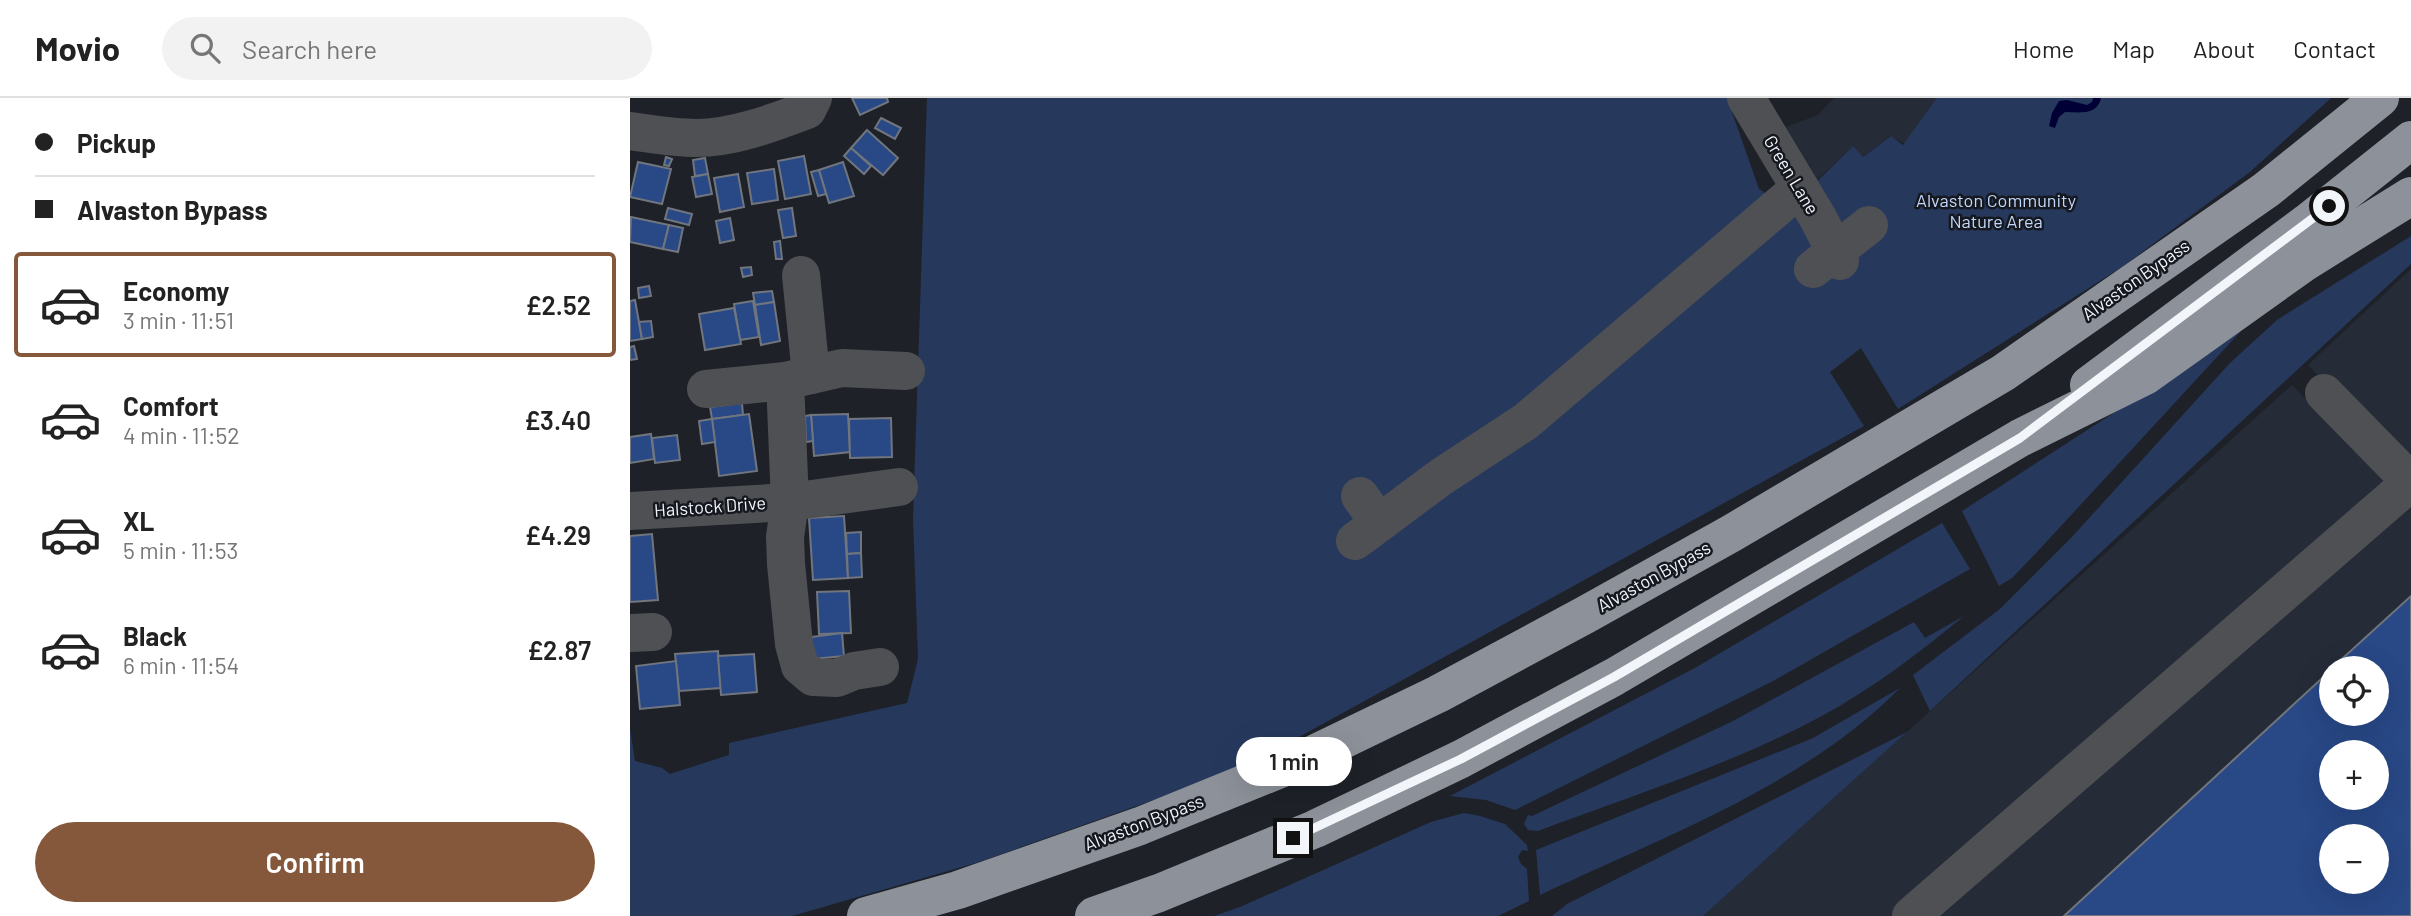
<!DOCTYPE html>
<html lang="en">
<head>
<meta charset="utf-8">
<style>
	:root { --surface:#fff; --page:#f2f2f2; --text:#222; --muted:#767676; --line:#e0e0e0; --accent:#85583b }
	body { margin:0; font-family:Barlow,sans-serif; background:var(--page); color:var(--text); height:100vh; display:flex; flex-direction:column; font-size:26px; white-space:nowrap }
	* { box-sizing:border-box; margin:0 }
	p { font-size:23px; color:var(--muted) }
	.icon { flex:none; width:38px; height:38px; fill:none; stroke:currentColor; stroke-width:2; stroke-linecap:round; stroke-linejoin:round }
	.map { position:relative; flex:1; overflow:hidden }
	.drawer { display:flex; flex-direction:column; background:var(--surface); width:630px }
	.drawer>* { flex:none }
	.top-card { display:grid; align-content:center; height:154px; padding:0 35px; background:var(--surface) }
	.buttons { position:absolute; left:1689px; top:558px; display:grid; gap:14px }
	.buttons a { display:grid; place-items:center; width:70px; height:70px; border-radius:50%; background:var(--surface); box-shadow:0 7px 28px #0002; font-size:35px }
	.end { position:absolute; width:32px; height:32px; margin:-16px; border:9px solid #f2f5fa; background:#111; box-shadow:0 0 0 4px #111 }
	.from { border-radius:50% }
	.bubble { position:absolute; height:49px; border-radius:24px; background:var(--surface); box-shadow:0 7px 28px #0002; font-size:23px; font-weight:600; line-height:49px; text-align:center }
	.top-card b { display:flex; align-items:center; gap:24px; height:66px; font-size:26px }
	.top-card b+b { border-top:2px solid var(--line) }
	.top-card i { width:18px; height:18px; background:var(--text) }
	ul { padding:0; list-style:none }
	li { display:flex; align-items:center; gap:21px; height:105px; margin:0 14px 10px; padding:0 21px; border:4px solid transparent; border-radius:7px }
	li div { flex:1 }
	li b { display:block; font-size:26px }
	li em { font-style:normal; font-weight:600 }
	li.current { border-color:var(--accent) }
	li>.icon { width:63px; height:63px; stroke-width:1.5 }
	.button { display:flex; gap:14px; margin-top:auto; padding:14px 35px }
	.button a { flex:1; height:80px; border-radius:42px; background:var(--accent); color:#fff; font-size:28px; font-weight:600; line-height:80px; text-align:center }
	header { display:flex; align-items:center; gap:42px; box-sizing:border-box; height:98px; padding:0 35px; background:var(--surface); border-bottom:2px solid var(--line) }
	header strong { font-size:33px }
	nav { display:flex; gap:38px; margin-inline-start:auto; font-size:24px }
	.search { width:490px; height:63px; background:var(--page); display:flex; align-items:center; gap:18px; box-sizing:border-box; padding:0 24px; border-radius:38px; color:var(--muted); font-size:26px }
	main { display:flex; flex:1; min-height:0 }
	.map>svg:first-child { display:block }
	.built { fill:#252c37; fill-rule:evenodd }
	.green { fill:#26395d }
	.water { fill:#000037 }
	.building { fill:#284886; stroke:#71757d; stroke-width:2; fill-rule:evenodd }
	.lines { fill:none; stroke-linecap:round; stroke-linejoin:round }
	.minor { stroke:#4f5054; stroke-width:38 }
	.highway { stroke:#8d929a; stroke-width:38 }
	.route { stroke:#f2f5fa; stroke-width:9 }
	.labels { text-anchor:middle; stroke-width:5; stroke-linejoin:round; paint-order:stroke }
	.street-label { font-size:18px; fill:#f2f5fa; stroke:#15181e }
	.park-label { font-size:18px; fill:#c3d8fd; stroke:#15181e }
</style>
</head>
<body>
<header>
<strong>Movio</strong>
<div class="search"><svg class="icon" aria-label="search" viewBox="0 0 24 24"><circle cx="10" cy="10" r="6"/><path d="M15 15l6 6"/></svg>Search here</div>
<nav><a>Home</a><a>Map</a><a>About</a><a>Contact</a></nav>
</header>
<main>
<section class="drawer">
<div class="top-card">
<b><i class="from"></i>Pickup</b>
<b><i></i>Alvaston Bypass</b>
</div>
<ul>
<li class="current"><svg class="icon" aria-label="car" viewBox="0 0 24 24"><path d="M5 17H2v-5l4-1 3-4h7l3 4 3 1v5h-3M9 17h6M6 11h13"/><circle cx="7" cy="17" r="2"/><circle cx="17" cy="17" r="2"/></svg><div><b>Economy</b><p>3 min · 11:51</p></div><em>£2.52</em></li>
<li><svg class="icon" aria-label="car" viewBox="0 0 24 24"><path d="M5 17H2v-5l4-1 3-4h7l3 4 3 1v5h-3M9 17h6M6 11h13"/><circle cx="7" cy="17" r="2"/><circle cx="17" cy="17" r="2"/></svg><div><b>Comfort</b><p>4 min · 11:52</p></div><em>£3.40</em></li>
<li><svg class="icon" aria-label="car" viewBox="0 0 24 24"><path d="M5 17H2v-5l4-1 3-4h7l3 4 3 1v5h-3M9 17h6M6 11h13"/><circle cx="7" cy="17" r="2"/><circle cx="17" cy="17" r="2"/></svg><div><b>XL</b><p>5 min · 11:53</p></div><em>£4.29</em></li>
<li><svg class="icon" aria-label="car" viewBox="0 0 24 24"><path d="M5 17H2v-5l4-1 3-4h7l3 4 3 1v5h-3M9 17h6M6 11h13"/><circle cx="7" cy="17" r="2"/><circle cx="17" cy="17" r="2"/></svg><div><b>Black</b><p>6 min · 11:54</p></div><em>£2.87</em></li>
</ul>
<div class="button"><a>Confirm</a></div>
</section>
<div class="map">
<svg width="1781" height="818" viewBox="0 0 1781 818">
	<rect width="100%" height="100%" fill="#1e2128"/>
	<!-- built -->
	<g class="built">
		<path d="M1204 0H1309L1277 47 1260 38 1233 59 1222 49 1175 93 1131 25 1156 29 1188 17Z"/>
		<path d="M1781 171V373L1678 267Z"/>
		<path d="M1662 287 1781 411V818H1073ZM1701 570H1746V616H1701ZM1701 654H1746V700H1701ZM1701 738H1746V784H1701Z"/>
	</g>
	<!-- green -->
	<g class="green">
		<path d="M297 0H1097L1129 91 1159 111 1223 48 1233 59 1261 38 1273 47 1307 0H1701L1620 74 1492 169 1268 311 1231 250 1200 274 1234 328 640 655 529 700 349 764 162 818H0V630L5 663 32 670 40 676 99 657V645L277 605 288 561 283 419Z"/>
		<path d="M1781 138V166L1300 613 1283 577 1370 511 1441 440 1600 265 1647 222Z"/>
		<path d="M1612 232 1407 454 1382 480 1369 488 1332 413Z"/>
		<path d="M1312 425 1340 471 1143 583 885 712 856 702 820 698 1063 571Z"/>
		<path d="M1334 518C1289 555 1242 591 1190 619 1102 666 1001 698 908 733L898 732 894 726 898 717 902 718 1103 623 1284 524 1295 540Z"/>
		<path d="M1270 590C1172 689 1034 738 910 797L906 752 1183 640Z"/>
		<path d="M1277 634 1073 818H922L937 806Z"/>
		<path d="M834 715 850 718 875 726 897 747 898 753 892 752 888 759 891 766 897 771 899 803 868 818H584L610 809 801 724Z"/>
	</g>
	<!-- water -->
	<path class="water" d="M1463 0H1471C1467 18 1450 14 1435 14L1429 19 1425 30 1419 28 1422 15 1429 3 1437 2 1457 7 1462 4Z"/>
	<!-- building -->
	<g class="building">
		<path d="M222 0H257L258 4 230 17Z"/>
		<path d="M251 20 271 30 265 41 245 30Z"/>
		<path d="M237 32 268 60 253 77 221 50Z"/>
		<path d="M221 50 241 68 234 76 214 58Z"/>
		<path d="M174 58 181 96 155 101 148 63Z"/>
		<path d="M36 59 42 61 39 68 34 67Z"/>
		<path d="M75 60 78 76 65 78 63 62Z"/>
		<path d="M8 64 41 71 32 106 0 99Z"/>
		<path d="M213 64 224 98 199 105 189 72Z"/>
		<path d="M144 71 148 102 122 106 117 75Z"/>
		<path d="M189 72 196 96 188 98 181 74Z"/>
		<path d="M78 76 82 96 66 99 62 79Z"/>
		<path d="M108 76 114 109 90 114 84 80Z"/>
		<path d="M38 110 62 116 59 127 35 121Z"/>
		<path d="M162 110 166 138 153 140 148 112Z"/>
		<path d="M1 119 39 127 33 151 0 144Z"/>
		<path d="M100 120 104 142 90 145 86 123Z"/>
		<path d="M39 127 53 130 48 154 33 151Z"/>
		<path d="M150 143 152 161H146L144 144Z"/>
		<path d="M121 169 122 177 113 179 111 170Z"/>
		<path d="M19 188 21 198 9 200 8 190Z"/>
		<path d="M142 193 144 204 125 207 123 195Z"/>
		<path d="M5 202 12 241 0 243V203Z"/>
		<path d="M123 203 129 239 110 242 104 206Z"/>
		<path d="M144 204 150 243 131 247 125 207Z"/>
		<path d="M104 210 111 246 75 252 69 216Z"/>
		<path d="M21 223 23 239 12 241 9 224Z"/>
		<path d="M4 248 7 261 0 262V249Z"/>
		<path d="M112 305 113 317 82 321 80 309Z"/>
		<path d="M119 316 127 373 89 378 82 321Z"/>
		<path d="M218 316 220 354 184 358 181 317Z"/>
		<path d="M181 317 183 343 176 344 175 318Z"/>
		<path d="M261 320 262 359 220 360 219 321Z"/>
		<path d="M82 321 85 344 72 346 69 323Z"/>
		<path d="M21 336 24 361 0 365V339Z"/>
		<path d="M47 337 50 362 25 365 22 340Z"/>
		<path d="M214 418 218 480 183 482 179 420Z"/>
		<path d="M231 434V455L217 456 216 435Z"/>
		<path d="M22 436 28 502 0 504V438Z"/>
		<path d="M231 455 232 479 218 480 217 456Z"/>
		<path d="M219 493 221 535 189 536 187 494Z"/>
		<path d="M1781 498V818H1434L1701 572V616H1746V570H1702ZM1701 654H1746V700H1701ZM1701 738H1746V784H1701Z"/>
		<path d="M212 535 214 558 183 561 181 539Z"/>
		<path d="M88 553 91 590 49 593 45 556Z"/>
		<path d="M124 556 127 594 91 597 88 558Z"/>
		<path d="M46 563 50 607 10 611 6 568Z"/>
	</g>
	<g class="lines">
		<!-- minor -->
		<g class="minor">
			<path d="M1116 0 1188 120 1210 163"/>
			<path d="M0 33C22 36 44 40 66 40 103 40 143 25 177 12L183 0"/>
			<path d="M1183 171 1239 127"/>
			<path d="M171 177 181 277"/>
			<path d="M155 283 160 404 155 439 156 466 164 546 170 568 183 579 207 580 224 573 250 569"/>
			<path d="M76 291 155 283 212 270 276 273"/>
			<path d="M1694 295 1781 384"/>
			<path d="M730 398 749 425"/>
			<path d="M0 413 160 404 269 389"/>
			<path d="M725 443 811 379 895 324 1170 90"/>
			<path d="M0 535 23 534"/>
			<path d="M1281 818 1781 384"/>
		</g>
		<!-- highway -->
		<g class="highway">
			<path d="M1459 287 1678 124 1781 42"/>
			<path d="M236 818 328 792 510 728 665 665 808 596 955 517 1102 435 1373 275 1636 92 1750 0"/>
			<path d="M464 818 529 795 685 731 831 661 984 579 1390 340 1515 278 1675 164 1781 98"/>
		</g>
	</g>
	<g class="lines">
		<!-- route -->
		<path class="route" d="M663 740 831 661 984 579 1390 340 1699 108"/>
	</g>
	<g class="labels">
		<!-- street labels -->
		<g class="street-label">
			<text transform="translate(1161 77) rotate(59)" y="6">Green Lane</text>
			<text transform="translate(1506 182) rotate(-35)" y="6">Alvaston Bypass</text>
			<text transform="translate(80 409) rotate(-4)" y="6">Halstock Drive</text>
			<text transform="translate(1024 479) rotate(-29)" y="6">Alvaston Bypass</text>
			<text transform="translate(514 725) rotate(-21)" y="6">Alvaston Bypass</text>
		</g>
		<!-- park labels -->
		<g class="park-label">
			<text x="1366" y="109">Alvaston Community<tspan x="1366" dy="21">Nature Area</tspan></text>
		</g>
	</g>
</svg>
<div class="buttons">
<a><svg class="icon" aria-label="locate" viewBox="0 0 24 24"><circle cx="12" cy="12" r="6"/><path d="M12 2v4M12 18v4M2 12h4M18 12h4"/></svg></a>
<a>+</a>
<a>−</a>
</div>
<i class="end from" style="left:1699px;top:108px"></i>
<i class="end" style="left:663px;top:740px"></i>
<div class="bubble" style="left:606px;top:639px;width:116px">1 min</div>
</div>
</main>
</body>
</html>
